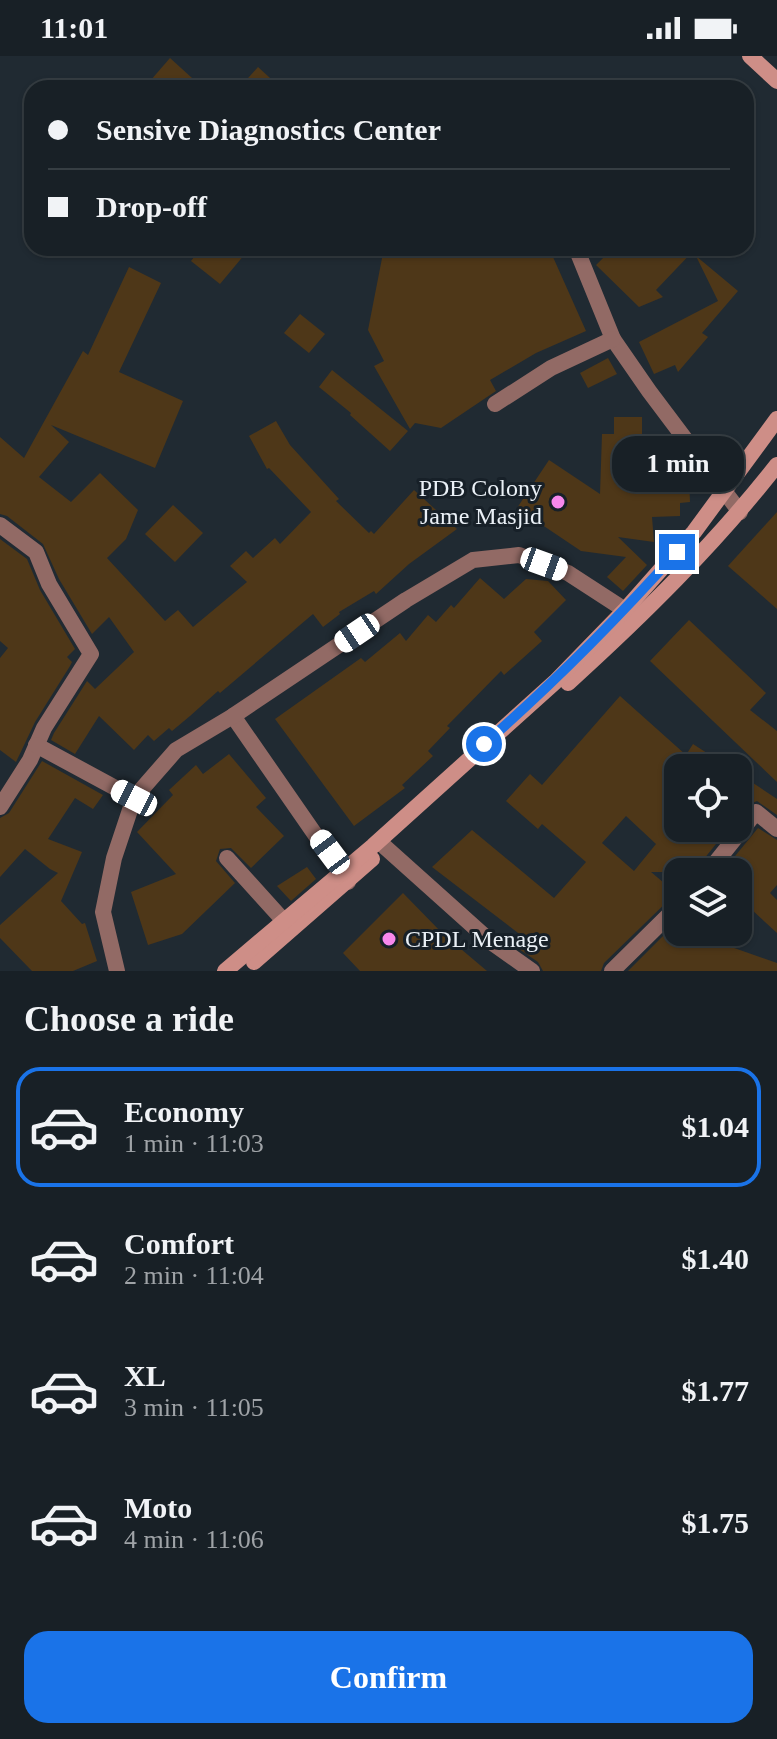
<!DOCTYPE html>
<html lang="en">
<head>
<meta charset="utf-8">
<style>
	:root { --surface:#182026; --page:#252d32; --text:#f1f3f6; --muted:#9fa3a7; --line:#363e43; --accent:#1a73e8 }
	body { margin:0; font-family:"Times New Roman",serif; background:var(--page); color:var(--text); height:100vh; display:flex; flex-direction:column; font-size:30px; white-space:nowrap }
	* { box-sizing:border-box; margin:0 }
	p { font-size:26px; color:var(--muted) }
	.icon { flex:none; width:44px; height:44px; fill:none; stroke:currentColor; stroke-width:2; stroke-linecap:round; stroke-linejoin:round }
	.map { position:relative; height:915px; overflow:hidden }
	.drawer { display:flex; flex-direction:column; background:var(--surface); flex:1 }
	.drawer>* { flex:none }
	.guide { position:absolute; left:24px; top:24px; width:730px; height:176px; border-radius:24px; box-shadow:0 2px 6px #0004,0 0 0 2px var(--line); display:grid; align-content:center; height:176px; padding:0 24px; background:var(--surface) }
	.fabs { position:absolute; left:664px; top:698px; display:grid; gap:16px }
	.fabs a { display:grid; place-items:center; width:88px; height:88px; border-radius:16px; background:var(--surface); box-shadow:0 2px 6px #0004,0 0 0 2px var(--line); font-size:40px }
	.end { position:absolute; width:36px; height:36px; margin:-18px; border:10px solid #1a73e8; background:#fff; box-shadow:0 0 0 4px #fff }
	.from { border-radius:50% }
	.bubble { position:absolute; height:56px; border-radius:24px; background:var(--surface); box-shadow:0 2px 6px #0004,0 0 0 2px var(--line); font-size:26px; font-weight:700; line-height:56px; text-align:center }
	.car { position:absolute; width:24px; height:48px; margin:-24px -12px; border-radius:10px; box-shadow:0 0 6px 2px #0007; background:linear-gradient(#fff 24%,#345 0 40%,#fff 0 76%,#345 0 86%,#fff 0) }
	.guide b { display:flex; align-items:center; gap:28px; height:76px; font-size:30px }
	.guide b+b { border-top:2px solid var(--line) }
	.guide i { width:20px; height:20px; background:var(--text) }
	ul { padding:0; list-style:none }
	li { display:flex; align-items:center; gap:24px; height:120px; margin:0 16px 12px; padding:0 8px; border:4px solid transparent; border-radius:24px }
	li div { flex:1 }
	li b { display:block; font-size:30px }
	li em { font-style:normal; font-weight:700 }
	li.on { border-color:var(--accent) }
	li>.icon { width:72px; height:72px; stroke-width:1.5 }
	h2 { padding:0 24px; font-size:36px; line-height:96px }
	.cta { display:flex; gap:16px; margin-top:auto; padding:16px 24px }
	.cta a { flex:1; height:92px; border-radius:24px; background:var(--accent); color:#fff; font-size:32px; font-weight:700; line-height:92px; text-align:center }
	.status { display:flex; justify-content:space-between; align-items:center; height:56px; padding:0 40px; background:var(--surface); direction:ltr }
	.status svg { height:22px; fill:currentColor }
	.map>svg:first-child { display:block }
	.building { fill:#4e3718; fill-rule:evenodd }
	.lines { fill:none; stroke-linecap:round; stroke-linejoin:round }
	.street { stroke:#926a65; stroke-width:16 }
	.secondary { stroke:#ce8e87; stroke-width:16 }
	.route { stroke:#1a73e8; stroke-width:10 }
	.poi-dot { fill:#f788ec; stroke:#172028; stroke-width:3 }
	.labels { text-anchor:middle; stroke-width:6; stroke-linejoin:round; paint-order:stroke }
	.poi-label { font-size:24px; fill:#eaf0f6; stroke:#172028; text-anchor:end }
</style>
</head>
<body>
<div class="status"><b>11:01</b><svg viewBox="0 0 49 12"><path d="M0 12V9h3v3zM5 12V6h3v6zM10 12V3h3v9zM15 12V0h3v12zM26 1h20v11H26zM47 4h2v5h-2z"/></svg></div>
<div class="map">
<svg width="777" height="915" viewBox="0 0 777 915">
	<rect width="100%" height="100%" fill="#202a32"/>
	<!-- building -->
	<g class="building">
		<path d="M170 2 203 32H144Z"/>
		<path d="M258 11 281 32H239Z"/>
		<path d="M201 192H250L220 228 191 205Z"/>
		<path d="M384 192H549L586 275 536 297 490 324 496 335 441 372 415 367 410 373 374 310 384 305 368 274Z"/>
		<path d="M613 192H628L638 202 648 192H696L656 234 663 241 639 251 596 209Z"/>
		<path d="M696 200 738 235 702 277 708 281 678 316 675 309 654 318 639 286 718 245Z"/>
		<path d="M129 211 161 227 119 316 183 345 155 412 51 369 69 386 39 421 71 446 100 417 138 454 126 483 107 502 165 565 178 554 193 571 247 526 230 510 246 495 253 502 275 482 280 488 311 456 269 412 267 413 249 380 276 365 290 389 339 443 336 445 369 477 371 475 374 478 414 434 457 473 409 508 376 538 374 535 339 556 340 558 323 571 313 558 220 637 218 635 190 660 172 675 169 672 154 685 148 679 134 694 99 660 75 698 51 684 54 677 87 625 95 633 134 596 109 561 92 578 59 523 43 488 7 460 0 458V381L24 402 83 295 88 299Z"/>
		<path d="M300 258 325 278 309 297 284 277Z"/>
		<path d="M608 302 617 318 588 332 580 317Z"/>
		<path d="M332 314 408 375 390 395 350 359 351 357 319 331Z"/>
		<path d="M614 361H642V379H650L677 428 689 422 690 446 680 447V460L652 461 654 486 618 481 647 509 623 535 607 521 626 501 581 495 517 452 549 404 600 438 602 378H614Z"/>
		<path d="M173 449 203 477 175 506 145 478Z"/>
		<path d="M777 456V553L728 510Z"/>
		<path d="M0 483 27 503 40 534 75 593 67 601 72 606 70 610 35 666 16 706 0 694V602L8 592 0 585Z"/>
		<path d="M480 522 504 543 526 523 548 525 566 544 534 576 542 585 504 619 501 615 447 670 450 672 428 695 433 700 402 729 405 732 354 770 275 663 361 602 365 606 400 577 406 585 428 559 436 566 451 549 454 552Z"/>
		<path d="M689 564 766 637 750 654 777 675V726L650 605Z"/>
		<path d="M620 640 686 699 693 688 730 712H678V772H729L699 809 697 816H651L676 837 604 907 601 915H543L538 906 519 893 522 889 517 885 522 880 432 811 472 774 554 842 586 806 542 768 538 773 506 745 530 718 542 729ZM626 760 656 788 634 815 602 787Z"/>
		<path d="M229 698 266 742 256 751 284 780 251 812 231 792 220 793 216 805 235 827 182 878 148 889 131 836 176 818 137 776 173 739 169 734 196 709 203 718Z"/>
		<path d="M42 705 103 739 93 753 75 742 48 783 82 796 61 845 82 868 85 867 97 905 73 915H32L0 882V869L58 817 50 813 25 793 0 821V762L9 757Z"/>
		<path d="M738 717 777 743V759L757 745 748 749 738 761Z"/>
		<path d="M758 772 777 784V829L770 837 777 844V877L751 853 738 868V816H722Z"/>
		<path d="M307 811 316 823 291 845 277 830Z"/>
		<path d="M403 837 442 877 487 915H360L343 897Z"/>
		<path d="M678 865V876H730L720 887 777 907V915H628Z"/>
	</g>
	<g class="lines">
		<!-- street -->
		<g class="street">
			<path d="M576 192 613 283 649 335 740 456"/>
			<path d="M495 348 551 312 613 283"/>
			<path d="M0 469 36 496 49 528 91 598 44 672 30 704 0 751"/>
			<path d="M233 660 348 826"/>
			<path d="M36 689 134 742"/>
			<path d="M385 791 491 886 532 915"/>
			<path d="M227 802 283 864"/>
			<path d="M708 816 756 756 777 773"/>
			<path d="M117 915 103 856 114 802 134 742 176 694 233 660 406 544 473 504 519 499 568 517 625 554"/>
			<path d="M612 915 678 850"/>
		</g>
		<!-- secondary -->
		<g class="secondary">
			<path d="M750 0 777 25"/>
			<path d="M568 627C643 559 714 489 777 409"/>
			<path d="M254 906 372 803"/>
			<path d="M225 915 373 790 555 626 625 554 694 476 777 363"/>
		</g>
	</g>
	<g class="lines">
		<!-- route -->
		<path class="route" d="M484 688C553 628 616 564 677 496"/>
	</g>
	<!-- markers -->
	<g class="poi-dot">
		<circle cx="558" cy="446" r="8"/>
		<circle cx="389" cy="883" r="8"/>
	</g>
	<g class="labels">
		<!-- poi labels -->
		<g class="poi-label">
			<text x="542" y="440">PDB Colony<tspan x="542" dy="28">Jame Masjid</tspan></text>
			<text x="405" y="891" text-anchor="start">CPDL Menage</text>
		</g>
	</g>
</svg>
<div class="fabs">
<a><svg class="icon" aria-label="locate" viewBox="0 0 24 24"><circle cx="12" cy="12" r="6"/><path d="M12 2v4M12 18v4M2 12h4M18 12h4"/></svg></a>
<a><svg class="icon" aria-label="layers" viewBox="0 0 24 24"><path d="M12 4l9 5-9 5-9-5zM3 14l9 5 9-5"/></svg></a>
</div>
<i class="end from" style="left:484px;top:688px"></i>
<i class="end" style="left:677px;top:496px"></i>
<div class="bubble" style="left:612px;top:380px;width:132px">1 min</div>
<i class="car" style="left:544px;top:508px;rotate:110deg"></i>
<i class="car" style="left:357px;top:577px;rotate:236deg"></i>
<i class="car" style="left:134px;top:742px;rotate:297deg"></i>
<i class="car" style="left:330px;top:796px;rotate:323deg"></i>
<div class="guide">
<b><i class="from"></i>Sensive Diagnostics Center</b>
<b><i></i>Drop-off</b>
</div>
</div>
<section class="drawer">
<h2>Choose a ride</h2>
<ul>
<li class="on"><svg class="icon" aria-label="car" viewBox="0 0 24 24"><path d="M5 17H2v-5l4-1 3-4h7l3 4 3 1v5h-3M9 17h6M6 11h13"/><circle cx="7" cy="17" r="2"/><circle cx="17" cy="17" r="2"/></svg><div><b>Economy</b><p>1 min · 11:03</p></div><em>$1.04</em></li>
<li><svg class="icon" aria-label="car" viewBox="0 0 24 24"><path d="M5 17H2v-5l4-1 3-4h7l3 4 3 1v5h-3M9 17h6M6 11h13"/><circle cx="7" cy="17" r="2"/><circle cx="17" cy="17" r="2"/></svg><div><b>Comfort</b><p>2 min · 11:04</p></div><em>$1.40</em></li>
<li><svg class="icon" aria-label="car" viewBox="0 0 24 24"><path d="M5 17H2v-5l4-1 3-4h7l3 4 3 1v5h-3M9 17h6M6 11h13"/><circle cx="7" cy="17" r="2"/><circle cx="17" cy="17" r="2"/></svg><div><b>XL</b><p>3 min · 11:05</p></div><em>$1.77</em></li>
<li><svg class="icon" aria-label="car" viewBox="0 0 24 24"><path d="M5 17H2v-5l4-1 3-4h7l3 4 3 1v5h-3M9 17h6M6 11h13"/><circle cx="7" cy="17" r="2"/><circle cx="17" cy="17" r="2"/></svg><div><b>Moto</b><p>4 min · 11:06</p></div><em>$1.75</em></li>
</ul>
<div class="cta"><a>Confirm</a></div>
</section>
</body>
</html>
